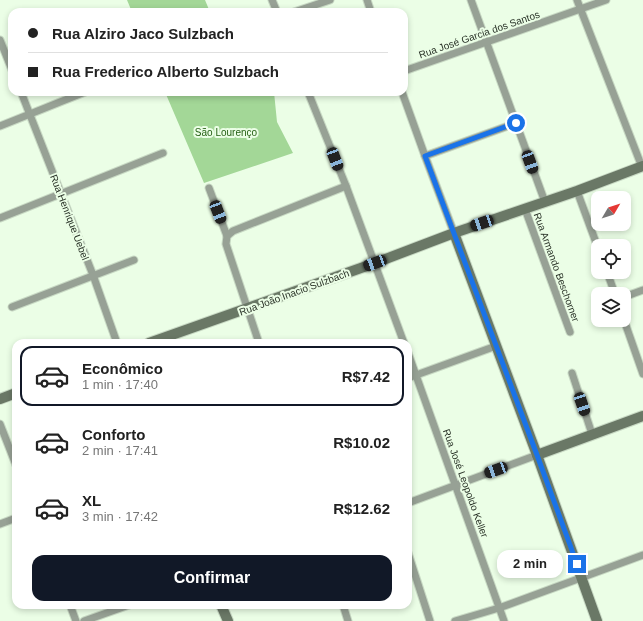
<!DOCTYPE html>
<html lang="pt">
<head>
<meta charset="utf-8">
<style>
	:root { --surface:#fff; --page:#f2f2f2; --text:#222; --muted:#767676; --line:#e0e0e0; --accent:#111827 }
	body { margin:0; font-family:Arial,sans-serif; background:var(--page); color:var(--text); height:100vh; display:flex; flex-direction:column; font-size:15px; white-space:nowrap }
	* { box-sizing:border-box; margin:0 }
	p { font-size:13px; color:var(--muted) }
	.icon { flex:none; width:22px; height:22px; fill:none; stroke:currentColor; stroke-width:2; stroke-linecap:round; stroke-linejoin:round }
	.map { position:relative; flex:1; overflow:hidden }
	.sheet { position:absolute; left:12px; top:339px; width:400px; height:270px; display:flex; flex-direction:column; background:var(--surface); border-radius:12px; box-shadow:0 2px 6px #0003 }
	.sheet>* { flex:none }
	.hud { position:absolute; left:8px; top:8px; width:400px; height:88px; border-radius:12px; box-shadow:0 2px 6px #0003; display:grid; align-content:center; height:88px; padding:0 20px; background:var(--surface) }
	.needle { width:26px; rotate:51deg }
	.fabs { position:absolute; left:591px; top:191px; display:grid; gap:8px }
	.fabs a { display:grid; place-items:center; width:40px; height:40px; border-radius:8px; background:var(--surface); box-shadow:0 2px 6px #0003; font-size:20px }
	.end { position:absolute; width:18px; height:18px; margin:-9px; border:5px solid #1a73e8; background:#fff; box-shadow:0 0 0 2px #fff }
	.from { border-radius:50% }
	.bubble { position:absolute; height:28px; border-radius:12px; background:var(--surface); box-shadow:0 2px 6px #0003; font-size:13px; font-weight:600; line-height:28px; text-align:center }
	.car { position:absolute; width:12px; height:24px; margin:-12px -6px; border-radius:5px; box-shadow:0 0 3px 1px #0007; background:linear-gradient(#222 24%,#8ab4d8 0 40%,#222 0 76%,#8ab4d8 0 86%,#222 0) }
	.hud b { display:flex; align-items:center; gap:14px; height:38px; font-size:15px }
	.hud b+b { border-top:1px solid var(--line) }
	.hud i { width:10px; height:10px; background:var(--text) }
	ul { padding:7px 0 0; list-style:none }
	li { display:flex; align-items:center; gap:12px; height:60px; margin:0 8px 6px; padding:0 12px; border:2px solid transparent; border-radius:12px }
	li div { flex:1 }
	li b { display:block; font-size:15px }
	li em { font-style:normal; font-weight:600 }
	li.selected { border-color:var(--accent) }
	li>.icon { width:36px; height:36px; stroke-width:1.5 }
	.action { display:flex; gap:8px; margin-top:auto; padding:8px 20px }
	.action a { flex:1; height:46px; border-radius:12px; background:var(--accent); color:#fff; font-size:16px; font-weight:600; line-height:46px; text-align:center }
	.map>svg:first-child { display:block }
	.green { fill:#a3d797 }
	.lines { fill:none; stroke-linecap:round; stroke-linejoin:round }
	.street-casing { stroke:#c8d9c4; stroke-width:9 }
	.secondary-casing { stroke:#c8d9c4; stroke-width:12 }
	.street { stroke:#97a195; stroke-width:7 }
	.secondary { stroke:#6a7866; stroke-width:10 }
	.route { stroke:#1a73e8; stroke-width:5 }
	.labels { text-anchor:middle; stroke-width:4; stroke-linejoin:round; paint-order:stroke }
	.street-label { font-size:10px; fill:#293227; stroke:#ebfee6 }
	.park-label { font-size:10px; fill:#266015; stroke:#ebfee6 }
</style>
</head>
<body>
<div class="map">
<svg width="643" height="621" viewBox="0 0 643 621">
	<rect width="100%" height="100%" fill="#ebfee6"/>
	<!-- green -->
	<g class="green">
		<path d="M127 0H205L210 12H132Z"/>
		<path d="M165 92H274L277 122 293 153 204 183Z"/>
	</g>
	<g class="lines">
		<defs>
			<g id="street">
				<path d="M272 0 277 12"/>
				<path d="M367 0 371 12"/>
				<path d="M471 0 545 202"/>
				<path d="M577 0 642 167"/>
				<path d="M294 12 330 0"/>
				<path d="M0 40 12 70"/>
				<path d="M404 71 606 0"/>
				<path d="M21 92 93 275 117 343"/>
				<path d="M308 92 346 186 404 343"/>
				<path d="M402 92 425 156 454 233"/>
				<path d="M0 126 85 92"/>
				<path d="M425 156 516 123"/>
				<path d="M209 188 227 236"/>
				<path d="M577 191 598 248"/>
				<path d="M525 209 570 332"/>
				<path d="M0 218 163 153"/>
				<path d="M607 272 615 294"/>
				<path d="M624 297 643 290"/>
				<path d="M12 307 134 260"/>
				<path d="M624 320 643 374"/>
				<path d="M259 343 226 244 227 236 233 231 346 186"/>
				<path d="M408 353 504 621"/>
				<path d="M572 373 592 434"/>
				<path d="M408 378 496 346"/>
				<path d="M0 424 16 465"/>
				<path d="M408 503 537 455"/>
				<path d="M0 524 16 518"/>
				<path d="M408 553 430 621"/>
				<path d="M70 605 76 621"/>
				<path d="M343 605 348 621"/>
				<path d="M84 621 129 605"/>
				<path d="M455 621 499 608 643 555"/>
			</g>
			<g id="secondary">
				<path d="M454 233 537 455 597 621"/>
				<path d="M149 343 375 263 454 233 577 191 643 166"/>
				<path d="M0 399 16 393"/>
				<path d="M537 455 643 416"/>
				<path d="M221 605 228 621"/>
			</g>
		</defs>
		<!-- street casing -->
		<use href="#street" class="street-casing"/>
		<!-- secondary casing -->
		<use href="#secondary" class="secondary-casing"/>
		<!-- street -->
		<use href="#street" class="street"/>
		<!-- secondary -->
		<use href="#secondary" class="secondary"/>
	</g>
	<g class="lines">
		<!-- route -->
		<path class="route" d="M516 123 425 156 537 455 577 564"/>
	</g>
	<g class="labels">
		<!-- street labels -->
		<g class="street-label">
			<text transform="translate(479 34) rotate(-19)" y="4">Rua José Garcia dos Santos</text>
			<text transform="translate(70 217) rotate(69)" y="4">Rua Henrique Uebel</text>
			<text transform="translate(557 267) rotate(70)" y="4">Rua Armando Beschorner</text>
			<text transform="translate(294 292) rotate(-20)" y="4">Rua João Inacio Sulzbach</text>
			<text transform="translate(466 483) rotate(70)" y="4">Rua José Leopoldo Keller</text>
		</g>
		<!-- park labels -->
		<g class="park-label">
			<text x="226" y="136">São Lourenço</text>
		</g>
	</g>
</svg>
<div class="fabs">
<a><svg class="needle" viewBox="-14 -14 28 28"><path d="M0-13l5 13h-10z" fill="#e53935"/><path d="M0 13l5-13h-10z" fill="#767676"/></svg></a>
<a><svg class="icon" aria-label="locate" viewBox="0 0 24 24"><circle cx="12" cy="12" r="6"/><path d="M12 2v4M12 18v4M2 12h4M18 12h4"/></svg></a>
<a><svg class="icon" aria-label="layers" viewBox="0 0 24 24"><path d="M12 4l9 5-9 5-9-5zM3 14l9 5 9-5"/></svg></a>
</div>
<i class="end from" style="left:516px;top:123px"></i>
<i class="end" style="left:577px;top:564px"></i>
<div class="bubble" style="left:497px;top:550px;width:66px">2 min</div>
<i class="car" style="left:335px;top:159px;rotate:159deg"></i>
<i class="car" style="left:530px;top:162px;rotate:160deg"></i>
<i class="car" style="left:218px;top:212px;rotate:159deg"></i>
<i class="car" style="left:482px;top:223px;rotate:251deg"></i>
<i class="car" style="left:375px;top:263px;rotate:250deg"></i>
<i class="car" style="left:582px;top:404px;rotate:161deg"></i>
<i class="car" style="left:496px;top:470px;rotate:250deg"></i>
<div class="hud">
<b><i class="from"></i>Rua Alziro Jaco Sulzbach</b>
<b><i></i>Rua Frederico Alberto Sulzbach</b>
</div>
<section class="sheet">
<ul>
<li class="selected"><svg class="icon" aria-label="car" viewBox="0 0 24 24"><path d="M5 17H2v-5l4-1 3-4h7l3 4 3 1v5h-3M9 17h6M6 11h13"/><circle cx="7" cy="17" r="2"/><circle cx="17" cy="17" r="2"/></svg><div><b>Econômico</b><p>1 min · 17:40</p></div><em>R$7.42</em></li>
<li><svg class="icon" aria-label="car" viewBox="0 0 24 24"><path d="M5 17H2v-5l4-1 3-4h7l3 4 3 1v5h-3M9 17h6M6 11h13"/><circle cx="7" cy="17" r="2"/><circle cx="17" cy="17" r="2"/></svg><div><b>Conforto</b><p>2 min · 17:41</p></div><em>R$10.02</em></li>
<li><svg class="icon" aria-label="car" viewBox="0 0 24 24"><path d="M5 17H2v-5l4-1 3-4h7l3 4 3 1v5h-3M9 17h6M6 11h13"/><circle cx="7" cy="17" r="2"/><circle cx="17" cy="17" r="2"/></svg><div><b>XL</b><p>3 min · 17:42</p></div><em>R$12.62</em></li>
</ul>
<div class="action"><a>Confirmar</a></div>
</section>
</div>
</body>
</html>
